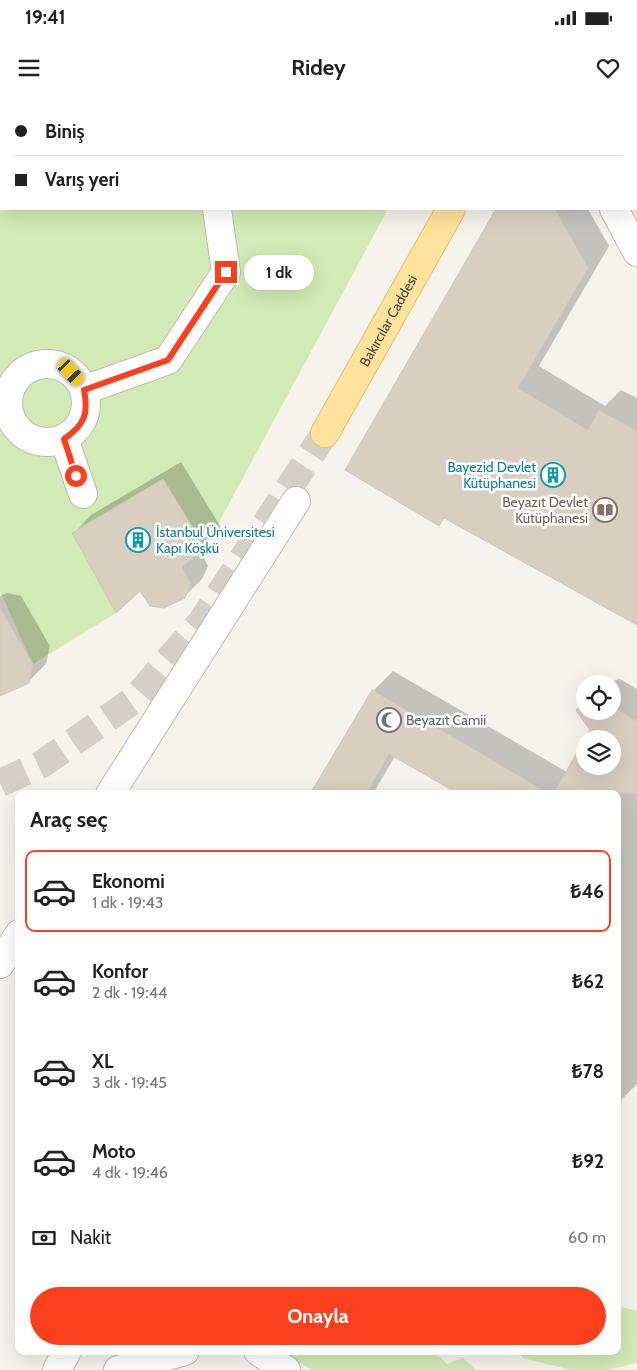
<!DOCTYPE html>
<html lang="tr">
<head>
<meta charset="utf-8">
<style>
	:root { --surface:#fff; --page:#f6f6f6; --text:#222; --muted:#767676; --line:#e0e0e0; --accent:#fc3f1d }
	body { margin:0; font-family:Cabin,sans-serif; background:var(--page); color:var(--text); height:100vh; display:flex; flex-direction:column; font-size:19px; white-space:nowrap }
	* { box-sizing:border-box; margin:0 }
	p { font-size:16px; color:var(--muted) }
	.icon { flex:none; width:28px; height:28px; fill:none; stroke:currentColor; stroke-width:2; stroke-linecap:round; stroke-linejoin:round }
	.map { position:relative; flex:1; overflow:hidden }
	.side { position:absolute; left:15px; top:690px; width:606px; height:565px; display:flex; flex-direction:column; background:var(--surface); border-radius:10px; box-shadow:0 5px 20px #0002 }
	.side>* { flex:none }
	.banner { position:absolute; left:0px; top:0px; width:638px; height:110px; box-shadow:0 5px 20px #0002; display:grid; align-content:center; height:110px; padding:0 15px; background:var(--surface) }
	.tools { position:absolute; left:576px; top:575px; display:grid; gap:10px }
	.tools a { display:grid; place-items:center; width:45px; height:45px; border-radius:50%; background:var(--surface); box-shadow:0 5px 20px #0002; font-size:25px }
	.end { position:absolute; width:22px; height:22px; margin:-11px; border:6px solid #fc3f1d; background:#fff; box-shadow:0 0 0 2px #fff }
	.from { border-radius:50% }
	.bubble { position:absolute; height:35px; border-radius:18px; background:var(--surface); box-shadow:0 5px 20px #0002; font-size:16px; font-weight:800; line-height:35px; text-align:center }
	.car { position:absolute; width:15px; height:30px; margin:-15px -8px; border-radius:6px; box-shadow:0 0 4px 1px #0007; background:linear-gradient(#f5c518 24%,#345 0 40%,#f5c518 0 76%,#345 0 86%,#f5c518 0) }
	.banner b { display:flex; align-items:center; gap:18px; height:48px; font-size:19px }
	.banner b+b { border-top:1px solid var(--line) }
	.banner i { width:12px; height:12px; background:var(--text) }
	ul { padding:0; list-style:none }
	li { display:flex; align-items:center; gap:15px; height:82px; margin:0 10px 8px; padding:0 5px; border:2px solid transparent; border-radius:10px }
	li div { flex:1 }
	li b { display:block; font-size:19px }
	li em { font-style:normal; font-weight:800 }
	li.active { border-color:var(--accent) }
	li>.icon { width:45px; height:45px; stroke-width:1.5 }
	h2 { padding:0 15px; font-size:22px; line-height:60px }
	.pay { display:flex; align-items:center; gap:12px; height:55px; padding:0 15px; font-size:19px }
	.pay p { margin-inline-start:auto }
	.action { display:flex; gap:10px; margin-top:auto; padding:10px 15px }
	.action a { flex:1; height:58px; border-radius:30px; background:var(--accent); color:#fff; font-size:20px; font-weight:800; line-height:58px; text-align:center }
	.status { display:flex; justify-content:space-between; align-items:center; height:35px; padding:0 25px; background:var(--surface); direction:ltr }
	.status svg { height:14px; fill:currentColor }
	header { display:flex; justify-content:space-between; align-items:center; height:65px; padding:0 15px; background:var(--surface); font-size:22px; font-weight:800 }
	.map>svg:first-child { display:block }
	.commercial { fill:#f7ead8 }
	.green { fill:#d2eab5 }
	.shadow { fill:#0003 }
	.building { fill:#d8cfc1; stroke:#d3c7b4; fill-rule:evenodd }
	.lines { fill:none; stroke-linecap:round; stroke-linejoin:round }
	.major-tunnel { stroke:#d4d0c8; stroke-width:28; stroke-dasharray:28 14; stroke-linecap:butt }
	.minor-casing { stroke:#c2bbae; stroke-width:30 }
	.major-casing { stroke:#e6c16a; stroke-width:30 }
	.minor { stroke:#fff; stroke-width:28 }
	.major { stroke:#ffe39c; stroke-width:28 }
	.route { stroke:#fc3f1d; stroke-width:6 }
	.labels { text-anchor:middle; stroke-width:5; stroke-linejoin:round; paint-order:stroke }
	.street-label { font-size:14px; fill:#4b4439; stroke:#fff }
	.culture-label { font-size:14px; fill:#0d838f; stroke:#fff; text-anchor:end }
	.education-label { font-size:14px; fill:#785e54; stroke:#fff; text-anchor:end }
	.worship-label { font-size:14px; fill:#5b616d; stroke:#fff; text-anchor:start }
</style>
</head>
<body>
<div class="status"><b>19:41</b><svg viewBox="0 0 49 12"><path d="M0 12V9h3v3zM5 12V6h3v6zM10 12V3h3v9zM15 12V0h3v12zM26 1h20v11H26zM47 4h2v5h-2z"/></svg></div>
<header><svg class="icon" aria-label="menu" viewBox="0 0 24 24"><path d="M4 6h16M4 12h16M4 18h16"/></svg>Ridey<svg class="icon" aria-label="heart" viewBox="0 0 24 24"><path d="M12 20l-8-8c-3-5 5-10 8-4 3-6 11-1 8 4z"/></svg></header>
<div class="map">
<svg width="637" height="1270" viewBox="0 0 637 1270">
	<rect width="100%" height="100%" fill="#f6f3ec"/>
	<!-- commercial -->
	<path class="commercial" d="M556 0H637V144L617 109H636V1Z"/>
	<!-- green -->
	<g class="green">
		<path d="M0 0H447L1 1V109H388L205 448 163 379 72 432 116 513 33 564 0 491Z"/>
		<path d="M618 1207 637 1210V1263L607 1270H571L523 1258 518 1251H618Z"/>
		<path d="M279 1251H373L374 1255 387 1251H434L447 1264 463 1258 476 1270H312Z"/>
	</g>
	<!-- shadow -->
	<g class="shadow">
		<path d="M570 0H637V104L636 1Z"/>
		<path d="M498 109H588L609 146 539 266 605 306 621 290 637 298V524L445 418 439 424 347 369Z"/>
		<path d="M181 362 222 429 200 450 208 466 202 479 184 497 140 489 74 433 91 415Z"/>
		<path d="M7 493 21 496 50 546 46 564 28 582 0 584V496Z"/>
		<path d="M393 571 567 672 585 641V666H612V639L592 630 577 610 585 602V611H612V584H607L610 582 620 579 637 589V984L618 1003V694H461L395 656 373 694H311L373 591Z"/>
	</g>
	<!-- building -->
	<g class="building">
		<path d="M496 109H555L588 168 518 288 588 330 599 310 637 331V525L444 418 439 426 345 370Z"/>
		<path d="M163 379 205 448 182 467 191 484 185 498 164 508 150 506 140 491 116 513 72 433Z"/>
		<path d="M0 508 33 564 29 583 0 596Z"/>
		<path d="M372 590 477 651 549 694H459L389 654 366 694H310Z"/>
		<path d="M585 604V611H612V606L637 621V694H553L590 630 576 610ZM585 639H612V666H585Z"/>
	</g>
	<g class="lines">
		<!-- major-tunnel -->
		<path class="major-tunnel" d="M0 683 42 664 135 599 202 521 325 333"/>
		<defs>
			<g id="minor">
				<path d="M193 0V1"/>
				<path d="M535 0 537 1"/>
				<path d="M614 109 637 152"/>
				<circle cx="47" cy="303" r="39"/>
				<path d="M84 290 168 260 226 172 217 109"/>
				<path d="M64 339 83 394"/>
				<path d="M110 694 296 401"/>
				<path d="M0 864 19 834"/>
				<path d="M258 1251 286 1270"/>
				<path d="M57 1270 67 1251"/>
				<path d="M118 1270 185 1251"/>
			</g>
			<g id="major">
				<path d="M509 1V0"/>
				<path id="s1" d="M325 333 451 109"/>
			</g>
		</defs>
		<!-- minor casing -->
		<use href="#minor" class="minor-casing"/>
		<!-- major casing -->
		<use href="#major" class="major-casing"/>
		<!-- minor -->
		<use href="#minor" class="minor"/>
		<!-- major -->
		<use href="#major" class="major"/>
	</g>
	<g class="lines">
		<!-- route -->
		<path class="route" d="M76 376 64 339C84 325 89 315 84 290L168 260 226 172"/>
	</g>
	<!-- icons -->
	<defs>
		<symbol id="building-ring" viewBox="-11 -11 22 22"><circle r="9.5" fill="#fff" stroke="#0f9aa8" stroke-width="1.5"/><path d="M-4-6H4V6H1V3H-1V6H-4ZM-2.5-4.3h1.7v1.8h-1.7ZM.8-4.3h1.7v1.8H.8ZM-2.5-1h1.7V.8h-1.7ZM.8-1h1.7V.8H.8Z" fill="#0f9aa8"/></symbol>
		<symbol id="library-ring" viewBox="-11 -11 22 22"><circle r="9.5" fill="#fff" stroke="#8d6e63" stroke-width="1.5"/><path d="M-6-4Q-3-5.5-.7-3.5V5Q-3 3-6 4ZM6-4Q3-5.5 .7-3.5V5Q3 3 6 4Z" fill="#8d6e63"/></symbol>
		<symbol id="mosque-ring" viewBox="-11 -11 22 22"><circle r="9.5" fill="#fff" stroke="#6b7280" stroke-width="1.5"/><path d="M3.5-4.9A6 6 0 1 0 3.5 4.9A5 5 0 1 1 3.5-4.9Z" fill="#6b7280"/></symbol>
	</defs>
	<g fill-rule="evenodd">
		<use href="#building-ring" x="539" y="361" width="28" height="28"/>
		<use href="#library-ring" x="591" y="396" width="28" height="28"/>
		<use href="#building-ring" x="124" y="426" width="28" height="28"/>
		<use href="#mosque-ring" x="375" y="606" width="28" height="28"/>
	</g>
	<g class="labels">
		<!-- street labels -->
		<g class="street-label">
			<text dy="5" stroke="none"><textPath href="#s1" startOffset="129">Bakırcılar Caddesi</textPath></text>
		</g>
		<!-- culture labels -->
		<g class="culture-label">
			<text x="536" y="372">Bayezid Devlet<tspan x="536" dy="16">Kütüphanesi</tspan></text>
			<text x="156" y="437" text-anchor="start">İstanbul Üniversitesi<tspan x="156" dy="16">Kapı Köşkü</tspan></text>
		</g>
		<!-- education labels -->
		<g class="education-label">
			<text x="588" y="407">Beyazıt Devlet<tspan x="588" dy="16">Kütüphanesi</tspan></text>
		</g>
		<!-- worship labels -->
		<g class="worship-label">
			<text x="406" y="625">Beyazıt Camii</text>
		</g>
	</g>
</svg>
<div class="tools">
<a><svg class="icon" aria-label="locate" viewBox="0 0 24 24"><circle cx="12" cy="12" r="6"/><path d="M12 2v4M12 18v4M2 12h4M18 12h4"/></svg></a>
<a><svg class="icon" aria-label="layers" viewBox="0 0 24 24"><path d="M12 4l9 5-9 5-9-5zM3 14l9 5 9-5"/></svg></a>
</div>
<i class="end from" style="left:76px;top:376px"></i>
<i class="end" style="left:226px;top:172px"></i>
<div class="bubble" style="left:244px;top:155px;width:70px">1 dk</div>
<i class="car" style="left:71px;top:272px;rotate:137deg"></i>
<div class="banner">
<b><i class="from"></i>Biniş</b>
<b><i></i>Varış yeri</b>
</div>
<section class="side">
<h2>Araç seç</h2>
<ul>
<li class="active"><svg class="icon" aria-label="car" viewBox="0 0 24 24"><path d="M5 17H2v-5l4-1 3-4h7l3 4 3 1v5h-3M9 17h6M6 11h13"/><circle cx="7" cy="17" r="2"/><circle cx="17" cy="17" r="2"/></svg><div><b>Ekonomi</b><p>1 dk · 19:43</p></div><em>₺46</em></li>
<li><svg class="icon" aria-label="car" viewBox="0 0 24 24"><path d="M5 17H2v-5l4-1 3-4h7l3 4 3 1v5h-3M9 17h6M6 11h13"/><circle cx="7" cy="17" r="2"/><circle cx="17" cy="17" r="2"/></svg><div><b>Konfor</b><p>2 dk · 19:44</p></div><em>₺62</em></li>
<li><svg class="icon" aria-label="car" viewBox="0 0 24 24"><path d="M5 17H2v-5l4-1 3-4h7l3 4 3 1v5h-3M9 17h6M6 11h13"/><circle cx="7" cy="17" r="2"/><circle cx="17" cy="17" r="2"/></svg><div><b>XL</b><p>3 dk · 19:45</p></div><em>₺78</em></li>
<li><svg class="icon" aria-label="car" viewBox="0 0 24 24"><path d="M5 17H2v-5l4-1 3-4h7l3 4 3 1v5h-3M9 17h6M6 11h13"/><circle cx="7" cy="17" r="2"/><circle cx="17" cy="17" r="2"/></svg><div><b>Moto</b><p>4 dk · 19:46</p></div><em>₺92</em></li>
</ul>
<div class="pay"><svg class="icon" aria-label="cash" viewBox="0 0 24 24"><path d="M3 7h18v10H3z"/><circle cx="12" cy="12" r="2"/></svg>Nakit<p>60 m</p></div>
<div class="action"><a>Onayla</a></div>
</section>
</div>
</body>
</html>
